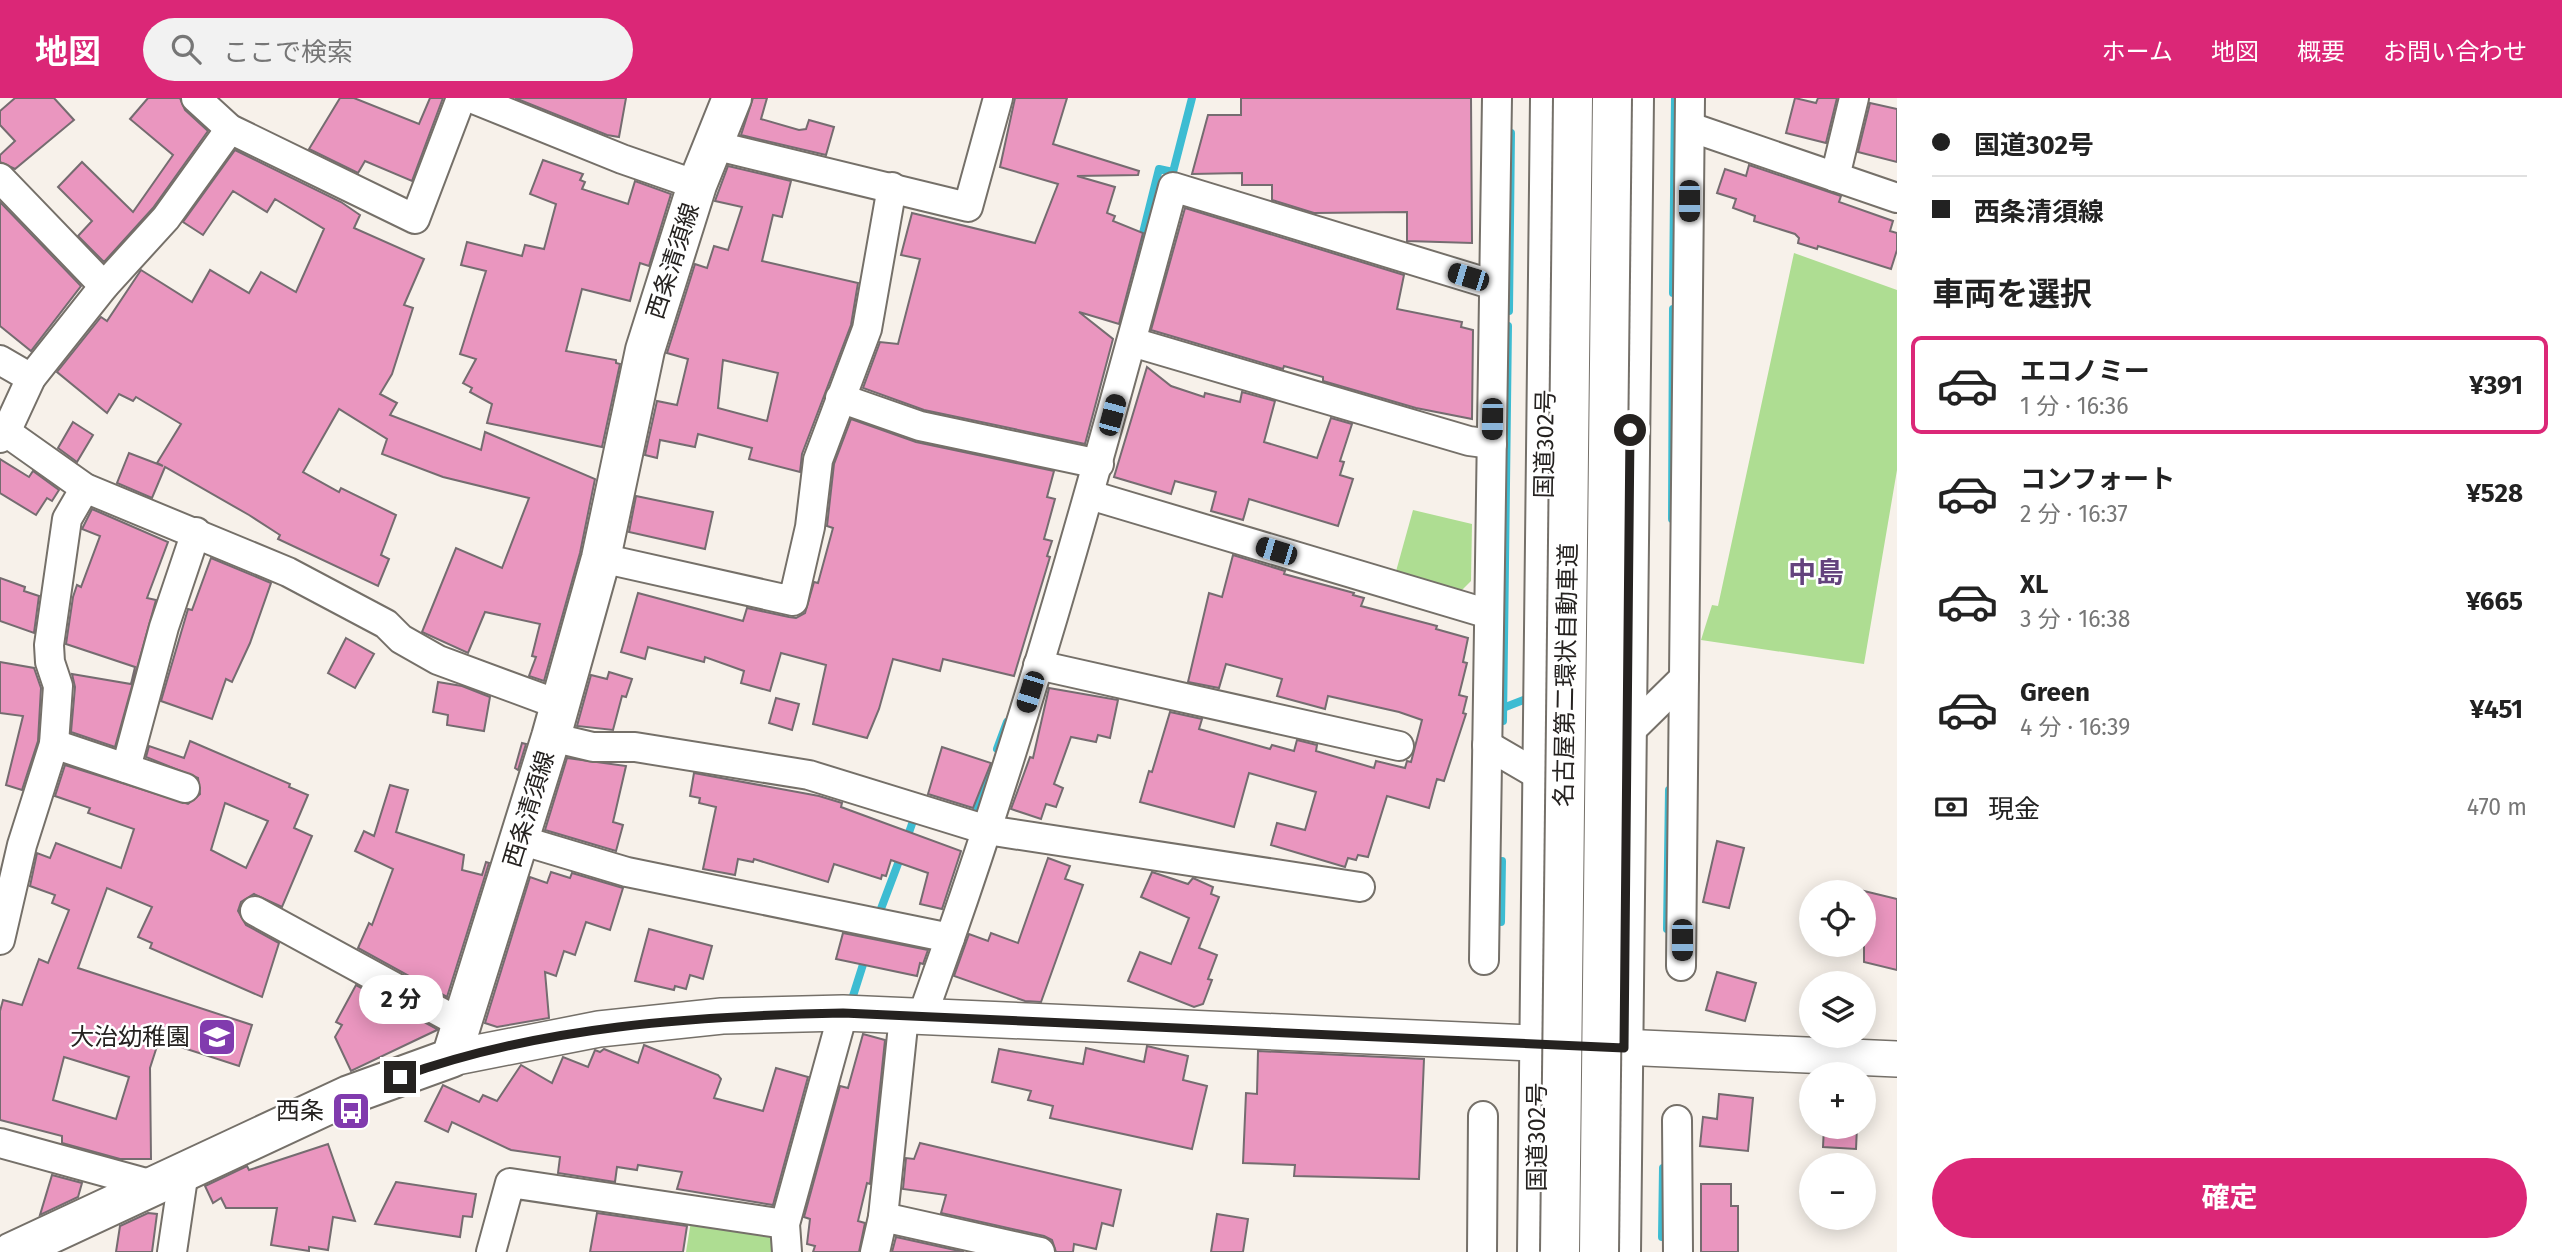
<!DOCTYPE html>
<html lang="ja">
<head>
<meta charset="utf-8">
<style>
	:root { --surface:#fff; --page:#f2f2f2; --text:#222; --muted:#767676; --line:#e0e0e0; --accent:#db2777 }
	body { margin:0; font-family:"Fira Sans","Noto Sans JP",sans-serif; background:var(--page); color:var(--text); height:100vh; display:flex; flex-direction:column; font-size:26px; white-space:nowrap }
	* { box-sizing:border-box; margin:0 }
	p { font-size:23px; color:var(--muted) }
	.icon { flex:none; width:38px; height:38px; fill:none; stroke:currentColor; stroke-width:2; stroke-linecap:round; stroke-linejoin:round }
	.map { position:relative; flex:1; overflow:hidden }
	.details { display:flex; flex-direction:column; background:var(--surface); width:665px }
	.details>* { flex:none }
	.guide { display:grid; align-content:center; height:154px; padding:0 35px; background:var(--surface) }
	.controls { position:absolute; left:1799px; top:782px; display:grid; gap:14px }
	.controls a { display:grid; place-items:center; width:77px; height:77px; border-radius:50%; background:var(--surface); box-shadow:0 4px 18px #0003; font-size:35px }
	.end { position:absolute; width:32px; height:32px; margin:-16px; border:9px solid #252220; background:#fff; box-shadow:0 0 0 4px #fff }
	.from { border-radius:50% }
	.bubble { position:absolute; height:49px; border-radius:24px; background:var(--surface); box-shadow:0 4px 18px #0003; font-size:23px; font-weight:700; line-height:49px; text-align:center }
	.car { position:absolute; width:21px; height:42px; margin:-21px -10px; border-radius:9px; box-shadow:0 0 5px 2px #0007; background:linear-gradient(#222 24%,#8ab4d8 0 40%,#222 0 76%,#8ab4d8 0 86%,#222 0) }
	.guide b { display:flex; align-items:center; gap:24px; height:66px; font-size:26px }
	.guide b+b { border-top:2px solid var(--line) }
	.guide i { width:18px; height:18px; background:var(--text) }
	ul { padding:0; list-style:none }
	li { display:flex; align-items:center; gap:21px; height:98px; margin:0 14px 10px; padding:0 21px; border:4px solid transparent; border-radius:10px }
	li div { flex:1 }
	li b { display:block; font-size:26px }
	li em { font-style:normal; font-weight:700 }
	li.on { border-color:var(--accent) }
	li>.icon { width:63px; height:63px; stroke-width:1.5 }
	h2 { padding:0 35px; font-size:32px; line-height:84px }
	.pay { display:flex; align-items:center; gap:18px; height:77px; padding:0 35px; font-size:26px }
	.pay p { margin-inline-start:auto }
	.cta { display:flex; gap:14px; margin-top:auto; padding:14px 35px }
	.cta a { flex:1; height:80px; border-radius:42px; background:var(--accent); color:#fff; font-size:28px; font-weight:700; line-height:80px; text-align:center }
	header { display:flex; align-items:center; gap:42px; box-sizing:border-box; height:98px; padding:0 35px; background:var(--accent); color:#fff }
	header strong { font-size:33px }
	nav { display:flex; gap:38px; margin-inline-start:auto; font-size:24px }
	.search { width:490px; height:63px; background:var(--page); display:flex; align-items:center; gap:18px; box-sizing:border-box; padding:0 24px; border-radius:38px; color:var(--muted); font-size:26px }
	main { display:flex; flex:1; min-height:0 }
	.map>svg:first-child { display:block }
	.green { fill:#aedd92 }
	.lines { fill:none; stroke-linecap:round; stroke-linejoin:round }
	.stream { stroke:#3dbcd2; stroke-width:8 }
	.building { fill:#ea96bf; stroke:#756c70; stroke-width:2; fill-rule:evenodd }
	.minor-casing { stroke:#757069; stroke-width:32 }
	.tertiary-casing { stroke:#757069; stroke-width:38 }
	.secondary-casing { stroke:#757069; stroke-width:42 }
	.trunk-casing { stroke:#757069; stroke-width:42 }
	.minor { stroke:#fff; stroke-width:28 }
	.tertiary { stroke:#fff; stroke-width:35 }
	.secondary { stroke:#fff; stroke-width:38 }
	.trunk { stroke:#fff; stroke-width:38 }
	.motorway-bridge-casing { stroke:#757069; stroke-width:42; stroke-linecap:butt }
	.motorway-bridge { stroke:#fff; stroke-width:38 }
	.route { stroke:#252220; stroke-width:9 }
	.labels { text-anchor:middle; stroke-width:5; stroke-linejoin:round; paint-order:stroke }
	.street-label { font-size:24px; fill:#252220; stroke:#fff }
	.poi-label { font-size:24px; fill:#252220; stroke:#fff; text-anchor:end }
	.quarter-label { font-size:28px; font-weight:bold; fill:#64437d; stroke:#fff }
</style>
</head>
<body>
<header>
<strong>地図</strong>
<div class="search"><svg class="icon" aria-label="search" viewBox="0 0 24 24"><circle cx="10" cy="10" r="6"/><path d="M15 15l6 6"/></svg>ここで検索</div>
<nav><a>ホーム</a><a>地図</a><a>概要</a><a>お問い合わせ</a></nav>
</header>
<main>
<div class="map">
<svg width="1897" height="1154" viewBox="0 0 1897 1154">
	<rect width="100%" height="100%" fill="#f7f1ea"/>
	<!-- green -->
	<g class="green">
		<path d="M1794 155 1897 192V372L1864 566 1701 542 1712 507 1718 508Z"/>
		<path d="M1413 412 1472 426 1471 483 1459 495 1395 477Z"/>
		<path d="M691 1123 777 1136 778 1154H686Z"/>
	</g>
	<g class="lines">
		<!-- stream -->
		<g class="stream">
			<path d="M1136 163 1159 71 1173 74 1192 0"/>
			<path d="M1673 195 1675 0"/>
			<path d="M1509 213 1511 35"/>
			<path d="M1672 421 1673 211"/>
			<path d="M1503 610 1531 599"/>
			<path d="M1503 623 1508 228"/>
			<path d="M997 651 1007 624"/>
			<path d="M971 720 974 721 991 670"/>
			<path d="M906 743 913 723"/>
			<path d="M879 816 902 755"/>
			<path d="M1501 824 1502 763"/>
			<path d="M1667 831 1669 692"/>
			<path d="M853 898 866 857"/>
			<path d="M1662 1139 1663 1070"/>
		</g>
	</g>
	<!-- building -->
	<g class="building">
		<path d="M15 0H54L74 22 15 71 0 64V57L15 43 0 27V13Z"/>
		<path d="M148 0H180L185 12 208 33 153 110 104 164 78 138 92 123 58 89 82 64 133 114 173 57 130 21Z"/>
		<path d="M340 0H354L419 26 430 0H443L412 83 365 63 358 75 309 51Z"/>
		<path d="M515 0H626L619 39 607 37Z"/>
		<path d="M753 0H767L761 21 799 32 806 31 809 22 834 29 826 57 741 37Z"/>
		<path d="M1015 0H1067L1053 46 1139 73 1138 77 1077 78 1115 89 1107 115 1115 118 1113 123 1143 135 1119 226 1079 214 1113 241 1085 346 924 312 863 290 880 244 898 246 920 161 901 157 912 115 1035 145 1058 86 1000 69Z"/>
		<path d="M1241 0H1471L1472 145 1407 143V114L1314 115 1272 102V87H1242V75L1192 76 1208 17H1241Z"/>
		<path d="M1795 0 1816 5 1818 0H1837L1826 45 1786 35Z"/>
		<path d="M1870 5 1897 11V64L1858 54Z"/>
		<path d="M235 52 341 104 360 117 354 130 424 161 404 207 413 210 392 276 380 296 397 305 390 317 481 352 485 334 595 381 580 455 544 583 529 578 536 559 532 558 540 526 485 514 468 555 422 534 456 450 502 470 529 400 443 379 382 356 387 341 339 311 303 374 339 394 341 390 396 417 381 457 389 461 378 488 278 441 280 437 249 417 165 369 152 400 117 385 129 355 163 368 157 365 181 326 136 299 133 303 119 296 107 315 57 274 101 219 107 223 141 172 192 204 210 172 249 195 261 174 296 194 324 131 275 101 267 114 233 93 203 137 183 124Z"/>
		<path d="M543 62 583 76 580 82 585 84 582 91 628 106 635 83 671 96 649 168 640 165 630 203 582 191 566 253 616 262V265L620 266 602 349 487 325 492 306 470 294 472 290 463 285 476 261 460 256 486 173 461 167 467 144 522 158 525 147 544 151 556 106 530 96Z"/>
		<path d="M1749 67 1841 98 1839 104 1893 123 1890 133 1897 135V152L1891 171 1818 148 1817 151 1798 145 1799 140 1795 136 1754 123 1755 118 1733 110 1736 101 1717 95 1725 71 1746 78Z"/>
		<path d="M728 68 791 83 782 119 773 117 762 163 858 185 851 227 802 356 800 374 749 361 752 350 698 336 695 349 660 342 657 360 645 357 657 303 677 307 688 261 667 255 695 166 707 170 714 148 728 152 742 109 715 103ZM723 262 778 275 767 323 718 310Z"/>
		<path d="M0 104 81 188 31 253 0 228Z"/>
		<path d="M1185 110 1404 177 1397 211 1462 224 1461 229 1473 232 1472 321 1416 310 1323 283V279L1284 268 1283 271 1151 232Z"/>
		<path d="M1147 269 1171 288 1204 299 1205 295 1240 304 1242 294 1275 303 1264 344 1317 360 1331 320 1352 326 1340 363 1344 364 1340 377 1353 381 1338 428 1249 401 1243 422 1211 413 1216 394 1175 383 1171 396 1114 379Z"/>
		<path d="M851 321 916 344 1054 373 1047 399 1055 401 1044 441 1052 443 1047 458 1050 459 1014 578 943 561 940 573 893 561 879 611 867 640 813 626 826 567 781 555 770 593 741 585 744 573 705 559 704 564 648 549 645 561 621 554 638 495 743 523 747 510 789 519 796 520 805 515 814 484 818 485 833 430 827 428 834 366Z"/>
		<path d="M73 324 93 337 77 364 58 350Z"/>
		<path d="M0 361 29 379 33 373 59 392 52 403 47 400 36 417 0 395Z"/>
		<path d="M636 398 713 414 705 451 629 434Z"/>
		<path d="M92 411 168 444 147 500 156 502 115 649 71 634 75 589 72 576 131 586 135 569 66 546 73 499 77 487 81 489 100 438 82 431Z"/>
		<path d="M1233 457 1285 473 1284 476 1354 495 1353 497 1364 500 1361 508 1437 528 1436 531 1468 540 1463 564 1467 565 1459 597 1467 599 1463 615 1466 616 1444 683 1437 681 1429 710 1387 698 1368 759 1358 757 1356 762 1348 760 1345 769 1271 747 1277 725 1305 732 1316 694 1249 675 1234 729 1140 704 1149 673 1152 674 1170 614 1202 621 1199 631 1270 651 1272 647 1294 653 1297 642 1317 647 1316 653 1374 670 1376 663 1405 670 1407 663 1411 664 1422 622 1399 614 1328 598 1325 611 1277 598 1282 581 1226 566 1219 590 1188 584 1209 495 1222 499Z"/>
		<path d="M211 460 271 485 250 545 232 584 226 581 212 621 161 603 188 511 192 512Z"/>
		<path d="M0 480 25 489 24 493 39 498 34 535 0 523Z"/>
		<path d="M346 540 374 556 355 590 328 575Z"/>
		<path d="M0 564 34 570 41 590 38 643 22 692 6 687 23 618 0 615Z"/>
		<path d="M609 574 632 581 626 599 622 598 613 632 577 628 591 577 607 581Z"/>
		<path d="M438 584 462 588 490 599 484 633 447 627 448 617 433 614Z"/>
		<path d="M1049 590 1118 602 1110 640 1098 637 1096 644 1071 639 1054 686 1063 690 1056 709 1046 706 1041 721 1011 711 1030 659 1033 660Z"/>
		<path d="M776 600 799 606 792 632 769 625Z"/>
		<path d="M190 643 290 686 289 689 308 697 294 730 312 738 282 809 254 796 241 804 238 813 246 827 279 845 262 899 150 850 152 845 138 839 152 809 107 790 78 870 252 927 239 968 159 942 150 970 151 1061H120L62 1045V1038L0 1022V913L3 902 22 907 39 861 48 865 69 812 52 805 55 797 30 788 37 755 50 760 56 745 121 770 134 731 88 715 90 710 55 698 65 667 188 706 200 696 198 680 146 659 149 648 184 660ZM225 705 268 723 246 770 211 752ZM64 959 129 979 116 1021 53 1002Z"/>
		<path d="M522 645 526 646 518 672 515 670Z"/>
		<path d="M942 649 991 665 973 710 928 696Z"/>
		<path d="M567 660 626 668 613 724 623 727 616 753 545 732Z"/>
		<path d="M694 675 819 698 842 705 841 709 961 753 942 811 920 806 928 775 891 762 886 778 882 777 881 781 834 766 828 784 754 761 753 764 738 761 735 777 703 771 716 709 699 705 700 700 690 698Z"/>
		<path d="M390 687 408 692 396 734 464 757 462 772 482 777 486 764 489 765 447 899 358 850 369 825 372 827 393 771 355 753 364 733 374 738Z"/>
		<path d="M1717 743 1744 750 1729 810 1703 804Z"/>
		<path d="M1048 760 1070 768 1065 781 1083 787 1041 904 1025 903 954 878 969 836 988 843 991 835 1018 845Z"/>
		<path d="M551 774 570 780 572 775 623 790 610 832 586 824 575 857 564 853 556 878 545 874 549 920 497 929 485 925 530 779 547 785Z"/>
		<path d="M1152 774 1188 786 1193 780 1213 789 1211 796 1219 799 1199 850 1217 857 1208 881 1212 882 1203 906 1194 909 1128 883 1140 854 1171 866 1189 820 1141 799Z"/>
		<path d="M1864 793 1897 801V872L1864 864Z"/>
		<path d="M649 831 712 848 703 881 690 877 686 891 675 888 674 892 635 883Z"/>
		<path d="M843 835 928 852 923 866 920 865 917 878 836 861Z"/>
		<path d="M1717 874 1756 885 1745 923 1706 912Z"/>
		<path d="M356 887 437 931V932L351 973 335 939 342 927 336 924Z"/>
		<path d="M863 936 885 942 870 1086 867 1085 858 1123 865 1125 859 1154H813L815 1148 807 1146 810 1121 804 1119 840 988 848 990Z"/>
		<path d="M644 947 718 977 721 981 714 1000 763 1013 776 970 808 979 773 1107 677 1091 682 1074 638 1067 637 1072 617 1069 615 1084 558 1075 560 1059 511 1052 452 1024 448 1034 425 1023 443 987 479 1004 483 997 497 1003 521 967 552 985 563 959 588 969 595 952 600 954 604 951 638 965Z"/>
		<path d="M1147 948 1188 958 1183 982 1207 988 1192 1051 1050 1020 1053 1008 1028 1002 1031 993 992 984 999 951 1083 966 1086 950 1144 964Z"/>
		<path d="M1258 953 1424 961 1419 1081 1294 1078 1295 1067 1243 1065 1246 995 1257 996Z"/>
		<path d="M1719 996 1753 1000 1748 1053 1700 1048 1703 1019 1717 1021Z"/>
		<path d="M1824 1029H1857L1856 1051 1823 1049Z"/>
		<path d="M920 1045 1121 1092 1113 1128 1102 1125 1096 1151 1074 1146 1073 1154H1056L1052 1142 1044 1138 941 1115 946 1097 903 1091 906 1060 914 1061Z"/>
		<path d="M328 1046 355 1123 333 1119 328 1152 309 1149V1153L271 1147 277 1110H226L221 1100 213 1105 205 1088 247 1068 249 1072Z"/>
		<path d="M52 1077 82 1085 78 1099 40 1117Z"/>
		<path d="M396 1084 476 1096 472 1119 463 1118 460 1139 375 1126Z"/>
		<path d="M1701 1086H1731V1108H1738V1154H1701Z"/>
		<path d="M148 1115 157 1116 152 1154H116L120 1128Z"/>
		<path d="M597 1115 687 1128 683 1154H590Z"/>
		<path d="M1217 1116 1248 1121 1243 1154H1211Z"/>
		<path d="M896 1139 964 1154H892Z"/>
	</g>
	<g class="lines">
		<defs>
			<g id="minor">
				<path d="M196 0 230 31 415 121 461 0"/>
				<path d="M471 0 622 61 697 87"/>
				<path d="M1690 29 1897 100"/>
				<path d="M713 47 968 109 998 0"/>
				<path d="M1835 79 1854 0"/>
				<path d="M0 80 104 188"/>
				<path d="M1132 244 1469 343 1492 346"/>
				<path d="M0 262 31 280"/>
				<path d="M840 300 920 328 1099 366"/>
				<path d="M6 334 85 390 288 474 386 526 401 541 438 562 560 607"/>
				<path d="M0 340 6 334 31 280 104 188 166 120 230 31"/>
				<path d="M1090 397 1489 516"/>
				<path d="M601 460 793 503 810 429 818 362 867 231 892 89"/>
				<path d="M1038 567 1399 648"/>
				<path d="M1627 636 1684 580"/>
				<path d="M551 639 593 649H635L809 677 987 732 1360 789"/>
				<path d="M54 646 185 690"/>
				<path d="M1487 647 1540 678"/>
				<path d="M126 670 164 529 196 434"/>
				<path d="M520 742 627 774 950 840C1036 594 1105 342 1173 89L1494 187"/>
				<path d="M255 813 462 926"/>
				<path d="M0 842 22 747 54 646 58 588 50 564 49 547 67 421 85 390"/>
				<path d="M1484 862 1497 0"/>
				<path d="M1681 868 1690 0"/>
				<path d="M922 919 950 840"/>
				<path d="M1677 1022 1678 1154"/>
				<path d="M0 1045 153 1087"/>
				<path d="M883 1119 1040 1154"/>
				<path d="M172 1154 184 1073"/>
				<path d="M491 1154 510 1085 785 1126"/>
				<path d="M787 1154 785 1126 843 915"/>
				<path d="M875 1154 883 1119 904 918"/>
				<path d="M1482 1154 1483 1018"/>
			</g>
			<path id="tertiary" d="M451 960 599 931 722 918 843 915 1897 961"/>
			<path id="secondary" d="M12 1154 349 997 451 960 551 639 601 460 645 252 697 87 732 0"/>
			<g id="trunk">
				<path d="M1537 1154 1550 0"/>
				<path d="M1621 1154 1634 0"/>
			</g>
		</defs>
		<!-- minor casing -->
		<use href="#minor" class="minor-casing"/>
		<!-- tertiary casing -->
		<use href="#tertiary" class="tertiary-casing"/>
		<!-- secondary casing -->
		<use href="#secondary" class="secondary-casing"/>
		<!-- trunk casing -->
		<use href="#trunk" class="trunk-casing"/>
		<!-- minor -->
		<use href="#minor" class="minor"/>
		<!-- tertiary -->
		<use href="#tertiary" class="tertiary"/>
		<!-- secondary -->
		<use href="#secondary" class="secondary"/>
		<!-- trunk -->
		<use href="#trunk" class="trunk"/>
		<defs>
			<g id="motorway-bridge">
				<path d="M1560 1154 1573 0"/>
				<path d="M1599 1154 1612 0"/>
			</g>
		</defs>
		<!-- motorway-bridge casing -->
		<use href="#motorway-bridge" class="motorway-bridge-casing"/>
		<!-- motorway-bridge -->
		<use href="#motorway-bridge" class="motorway-bridge"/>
	</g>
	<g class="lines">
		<!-- route -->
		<path class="route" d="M400 979C541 928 694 918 843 915L1624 950 1630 332"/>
	</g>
	<!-- icons -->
	<defs>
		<symbol id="school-square" viewBox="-11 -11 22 22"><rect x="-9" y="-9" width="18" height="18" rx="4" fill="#813bae" stroke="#fff"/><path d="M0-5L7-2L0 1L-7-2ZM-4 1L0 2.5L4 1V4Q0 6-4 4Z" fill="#fff"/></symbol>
		<symbol id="bus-square" viewBox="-11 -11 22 22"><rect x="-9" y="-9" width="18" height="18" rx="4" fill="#813bae" stroke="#fff"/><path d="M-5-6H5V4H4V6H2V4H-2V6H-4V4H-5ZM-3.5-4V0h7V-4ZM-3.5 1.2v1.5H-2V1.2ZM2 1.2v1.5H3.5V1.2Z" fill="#fff"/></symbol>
	</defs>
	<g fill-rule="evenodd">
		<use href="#school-square" x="195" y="917" width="44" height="44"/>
		<use href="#bus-square" x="329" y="991" width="44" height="44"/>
	</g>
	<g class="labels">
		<!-- street labels -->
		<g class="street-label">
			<text transform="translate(673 163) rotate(-72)" y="8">西条清須線</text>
			<text transform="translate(1545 346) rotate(-89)" y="8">国道302号</text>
			<text transform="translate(1566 577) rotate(-89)" y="8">名古屋第二環状自動車道</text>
			<text transform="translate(529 711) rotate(-73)" y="8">西条清須線</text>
			<text transform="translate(1537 1039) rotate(-90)" y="8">国道302号</text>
		</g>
		<!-- poi labels -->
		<g class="poi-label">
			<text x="190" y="947">大治幼稚園</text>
			<text x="324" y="1021">西条</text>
		</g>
		<!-- quarter labels -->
		<g class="quarter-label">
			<text x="1816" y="484">中島</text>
		</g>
	</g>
</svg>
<div class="controls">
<a><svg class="icon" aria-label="locate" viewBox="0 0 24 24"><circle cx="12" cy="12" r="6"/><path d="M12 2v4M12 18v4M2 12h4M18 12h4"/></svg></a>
<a><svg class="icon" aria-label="layers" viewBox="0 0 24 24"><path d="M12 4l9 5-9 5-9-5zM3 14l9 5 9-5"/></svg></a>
<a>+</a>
<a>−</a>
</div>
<i class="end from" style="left:1630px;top:332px"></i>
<i class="end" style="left:400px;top:979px"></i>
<div class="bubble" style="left:359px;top:877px;width:84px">2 分</div>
<i class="car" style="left:1689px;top:103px;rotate:180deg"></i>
<i class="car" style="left:1468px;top:179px;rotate:287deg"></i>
<i class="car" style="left:1112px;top:317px;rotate:15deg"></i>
<i class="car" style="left:1492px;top:321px;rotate:181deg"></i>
<i class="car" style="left:1276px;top:453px;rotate:287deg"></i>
<i class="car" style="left:1030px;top:594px;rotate:197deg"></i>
<i class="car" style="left:1682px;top:842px;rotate:180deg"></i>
</div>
<section class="details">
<div class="guide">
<b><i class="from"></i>国道302号</b>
<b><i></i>西条清須線</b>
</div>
<h2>車両を選択</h2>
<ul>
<li class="on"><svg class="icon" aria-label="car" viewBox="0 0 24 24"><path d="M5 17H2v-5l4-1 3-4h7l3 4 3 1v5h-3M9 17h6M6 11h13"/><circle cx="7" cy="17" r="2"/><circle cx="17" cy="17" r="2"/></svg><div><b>エコノミー</b><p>1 分 · 16:36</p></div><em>¥391</em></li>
<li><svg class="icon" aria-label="car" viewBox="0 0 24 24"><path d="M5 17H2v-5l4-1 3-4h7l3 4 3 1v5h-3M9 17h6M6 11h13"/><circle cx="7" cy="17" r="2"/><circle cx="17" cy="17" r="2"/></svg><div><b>コンフォート</b><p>2 分 · 16:37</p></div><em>¥528</em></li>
<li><svg class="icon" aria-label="car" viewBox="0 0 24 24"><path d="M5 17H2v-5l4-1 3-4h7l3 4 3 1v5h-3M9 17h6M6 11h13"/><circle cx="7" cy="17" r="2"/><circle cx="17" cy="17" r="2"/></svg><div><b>XL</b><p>3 分 · 16:38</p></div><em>¥665</em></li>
<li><svg class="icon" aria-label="car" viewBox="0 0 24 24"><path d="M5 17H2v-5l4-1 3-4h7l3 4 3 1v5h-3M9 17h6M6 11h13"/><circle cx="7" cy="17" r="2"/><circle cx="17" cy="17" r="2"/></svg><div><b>Green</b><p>4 分 · 16:39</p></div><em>¥451</em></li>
</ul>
<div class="pay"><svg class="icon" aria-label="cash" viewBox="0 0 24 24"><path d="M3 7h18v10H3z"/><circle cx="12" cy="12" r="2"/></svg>現金<p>470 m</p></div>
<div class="cta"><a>確定</a></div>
</section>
</main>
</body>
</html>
